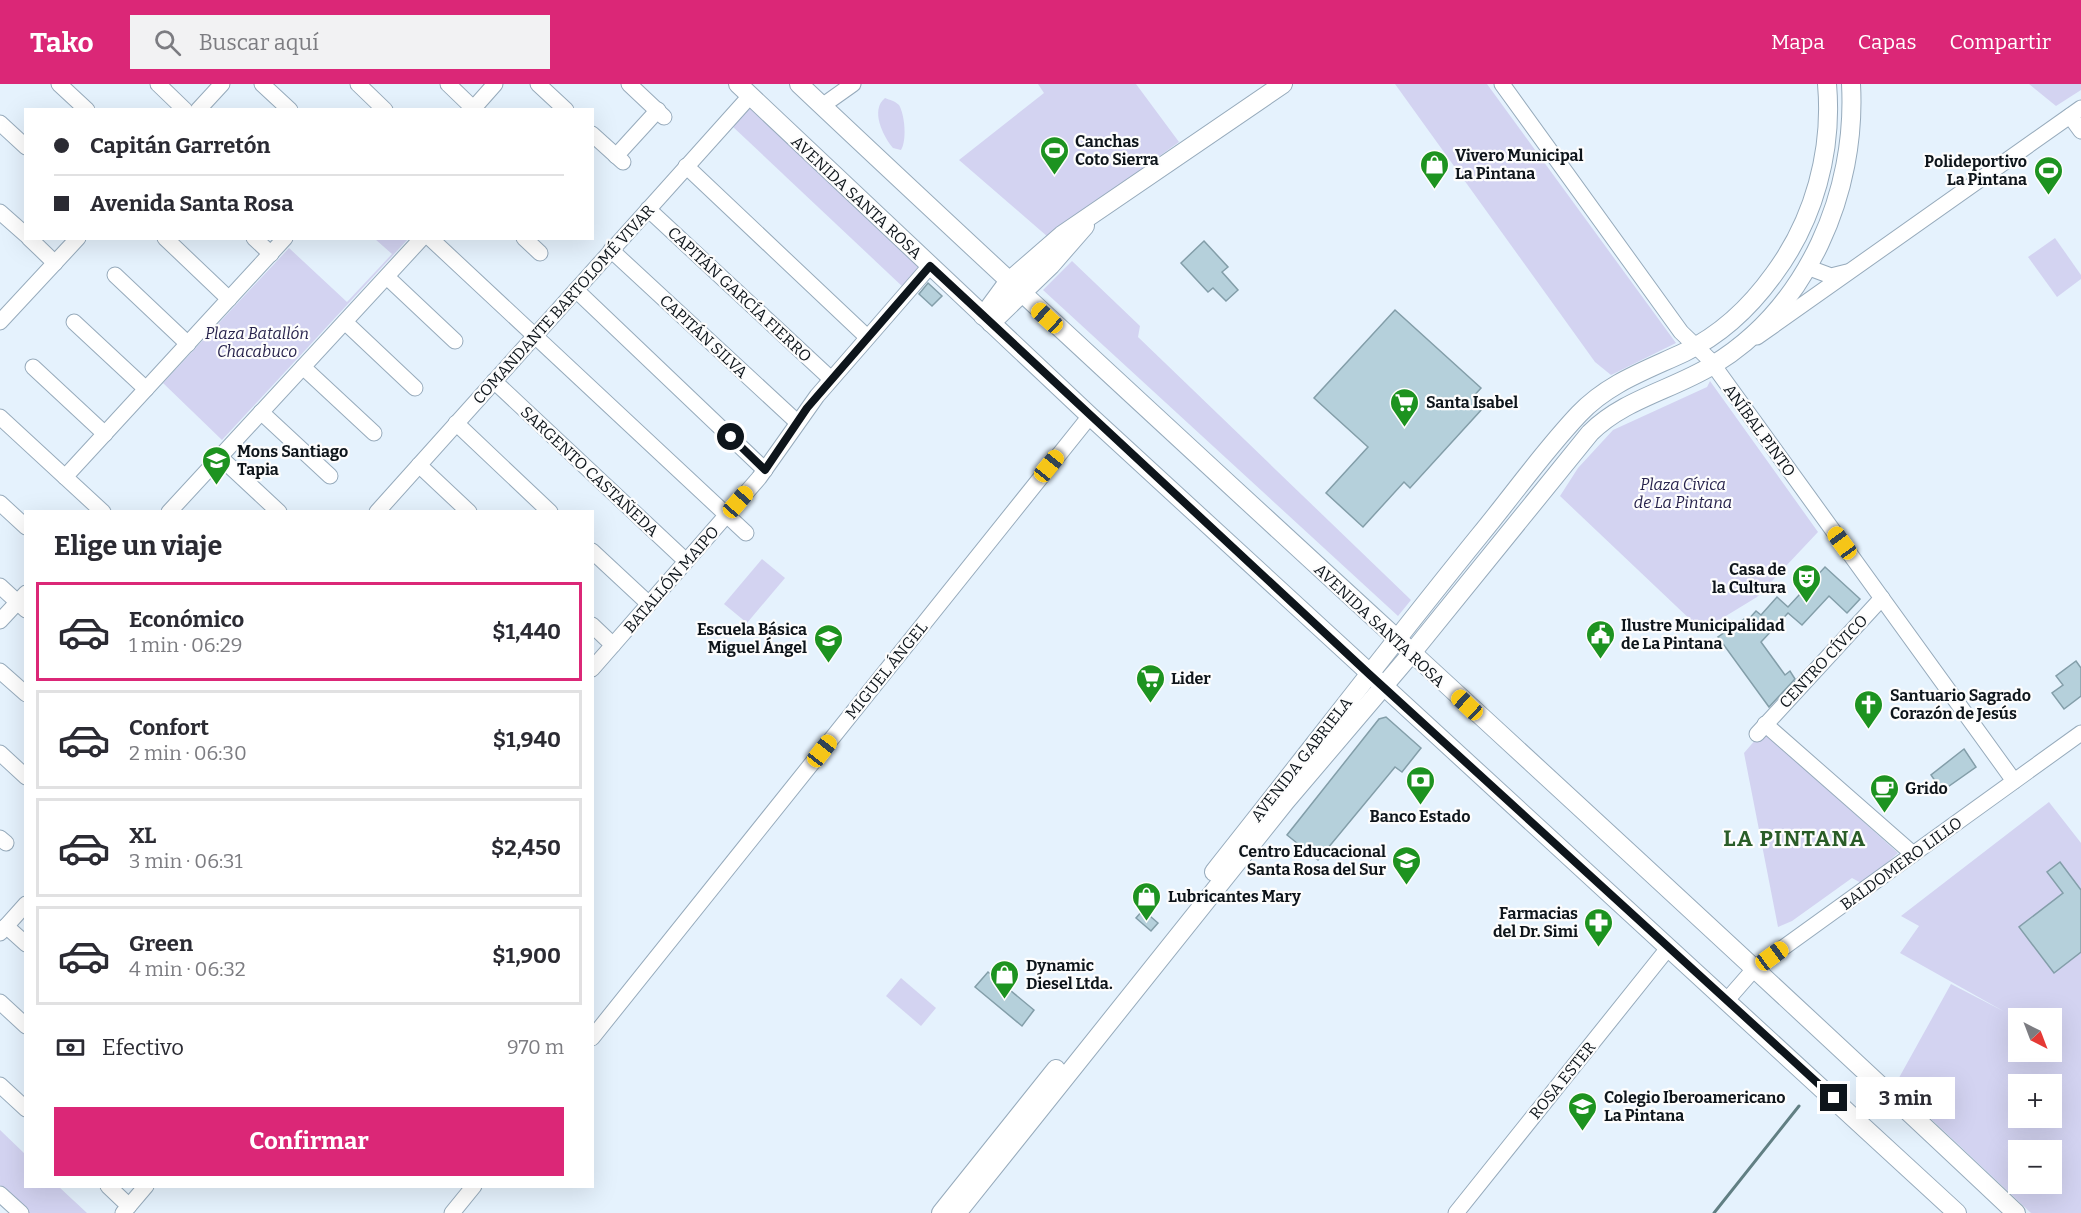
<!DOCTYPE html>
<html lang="es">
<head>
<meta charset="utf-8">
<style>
	:root { --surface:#fff; --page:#f2f2f3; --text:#2b2b33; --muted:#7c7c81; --line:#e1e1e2; --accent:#db2777 }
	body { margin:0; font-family:Bitter,serif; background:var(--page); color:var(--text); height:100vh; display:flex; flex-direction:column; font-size:22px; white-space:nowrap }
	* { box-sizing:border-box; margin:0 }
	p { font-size:20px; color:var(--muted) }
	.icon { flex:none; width:33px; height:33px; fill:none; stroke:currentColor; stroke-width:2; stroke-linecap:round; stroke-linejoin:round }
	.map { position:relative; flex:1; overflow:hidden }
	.drawer { position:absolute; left:24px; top:426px; width:570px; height:678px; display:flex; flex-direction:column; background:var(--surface); border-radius:0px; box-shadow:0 6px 24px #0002 }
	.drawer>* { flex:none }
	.banner { position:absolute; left:24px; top:24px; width:570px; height:132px; border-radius:0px; box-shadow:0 6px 24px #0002; display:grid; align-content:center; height:132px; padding:0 30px; background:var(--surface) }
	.needle { width:39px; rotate:138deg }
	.buttons { position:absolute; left:2008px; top:924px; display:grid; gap:12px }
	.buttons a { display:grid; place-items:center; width:54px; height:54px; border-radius:0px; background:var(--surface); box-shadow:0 6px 24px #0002; font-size:30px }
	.end { position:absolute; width:27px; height:27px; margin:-14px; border:8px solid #0e151b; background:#fff; box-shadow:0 0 0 3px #fff }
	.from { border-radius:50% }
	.bubble { position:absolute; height:42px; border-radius:0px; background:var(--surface); box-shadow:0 6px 24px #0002; font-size:20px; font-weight:700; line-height:42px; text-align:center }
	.car { position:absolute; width:18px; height:36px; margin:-18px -9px; border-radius:8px; box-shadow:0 0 4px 2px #0007; background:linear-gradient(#f5c518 24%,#345 0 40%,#f5c518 0 76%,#345 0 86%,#f5c518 0) }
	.banner b { display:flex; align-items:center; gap:21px; height:57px; font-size:22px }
	.banner b+b { border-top:2px solid var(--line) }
	.banner i { width:15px; height:15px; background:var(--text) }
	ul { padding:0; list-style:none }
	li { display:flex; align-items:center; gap:18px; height:99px; margin:0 12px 9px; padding:0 18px; border:3px solid var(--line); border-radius:0px }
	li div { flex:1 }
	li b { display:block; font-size:22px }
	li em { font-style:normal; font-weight:700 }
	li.current { border-color:var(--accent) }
	li>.icon { width:54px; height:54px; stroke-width:1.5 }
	h2 { padding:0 30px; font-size:27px; line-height:72px }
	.pay { display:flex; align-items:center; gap:15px; height:66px; padding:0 30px; font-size:22px }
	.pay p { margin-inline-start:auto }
	.primary-button { display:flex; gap:12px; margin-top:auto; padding:12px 30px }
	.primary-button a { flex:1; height:69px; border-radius:0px; background:var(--accent); color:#fff; font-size:24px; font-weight:700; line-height:69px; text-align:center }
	header { display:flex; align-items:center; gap:36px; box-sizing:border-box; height:84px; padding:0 30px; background:var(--accent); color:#fff }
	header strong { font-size:28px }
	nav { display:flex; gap:33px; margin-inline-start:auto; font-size:21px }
	.search { width:420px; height:54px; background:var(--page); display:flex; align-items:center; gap:15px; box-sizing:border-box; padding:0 21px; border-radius:0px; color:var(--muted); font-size:22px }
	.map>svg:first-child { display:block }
	.green { fill:#d3d3f1; fill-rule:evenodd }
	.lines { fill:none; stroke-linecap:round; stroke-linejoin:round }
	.stream { stroke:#617f83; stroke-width:3 }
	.building { fill:#b5d0db; stroke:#839ea9; stroke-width:1.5 }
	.minor-casing { stroke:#97abbc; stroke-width:17 }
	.major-casing { stroke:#97abbc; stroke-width:20 }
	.minor { stroke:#fff; stroke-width:15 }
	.major { stroke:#fff; stroke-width:18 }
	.route { stroke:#0e151b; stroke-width:8 }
	.labels { text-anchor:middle; stroke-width:4.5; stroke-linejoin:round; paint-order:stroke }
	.poi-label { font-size:16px; font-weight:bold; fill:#0e151b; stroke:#fdfdfd; text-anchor:start }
	.street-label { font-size:16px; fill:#0e151b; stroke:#fdfdfd }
	.park-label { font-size:16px; font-style:italic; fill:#28244d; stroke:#fdfdfd }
	.district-label { font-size:22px; font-weight:bold; letter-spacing:1.5px; fill:#2a5d28; stroke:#fdfdfd }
</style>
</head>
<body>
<header>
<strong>Tako</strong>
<div class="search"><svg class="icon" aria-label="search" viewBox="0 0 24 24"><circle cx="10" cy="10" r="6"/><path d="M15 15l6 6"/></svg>Buscar aquí</div>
<nav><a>Mapa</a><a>Capas</a><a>Compartir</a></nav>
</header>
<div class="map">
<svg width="2081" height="1129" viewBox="0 0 2081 1129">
	<rect width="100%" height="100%" fill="#e5f2fd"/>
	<!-- green -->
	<g class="green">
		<path d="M1038 0H1136L1179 58 1048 153 959 76 1044 9Z"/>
		<path d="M1395 0H1487L1676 259 1611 291 1595 278Z"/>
		<path d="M2029 0H2081V6L2056 22Z"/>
		<path d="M885 14C890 16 895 17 899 21 905 31 907 57 901 66L893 64C883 52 870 26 885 14Z"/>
		<path d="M748 21 921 185 904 204 731 41Z"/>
		<path d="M2055 154 2081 191V195L2057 213 2028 173Z"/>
		<path d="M375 155H408L222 356 163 299 289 164 347 218 392 170Z"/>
		<path d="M1072 177 1140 242 1138 253 1411 516 1398 532 1043 206Z"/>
		<path d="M1710 297 1818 448 1757 513 1698 549 1695 540 1560 412 1578 384 1613 346 1707 303Z"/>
		<path d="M762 475 785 494 747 539 724 520Z"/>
		<path d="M1763 647 1898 769 1863 800 1852 794 1792 837 1778 843 1744 669Z"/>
		<path d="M2049 718 2081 759V1129H2031L1895 1001 1951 900 2005 928 1900 869 1919 842 1901 832ZM2019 934H2052V968H2019ZM2019 1000H2052V1034H2019ZM2019 1066H2052V1100H2019Z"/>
		<path d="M901 894 936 924 921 942 886 912Z"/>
		<path d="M0 1046 25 1070 26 1102 59 1103 87 1129H29L0 1101Z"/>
	</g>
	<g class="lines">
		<!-- stream -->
		<path class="stream" d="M1714 1129 1799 1022"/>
	</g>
	<!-- building -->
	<g class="building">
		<path d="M1204 157 1228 183 1222 188 1238 206 1226 217 1213 204 1208 208 1181 179Z"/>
		<path d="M928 199 942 212 932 222 919 210Z"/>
		<path d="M1395 226 1481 304 1472 314 1483 324 1410 404 1404 398 1363 443 1326 409 1368 363 1314 314Z"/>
		<path d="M1825 483 1860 515 1847 529 1829 512 1802 541 1788 529 1761 558 1785 591 1790 587 1795 595 1769 623 1718 553 1744 535 1746 538 1756 527 1761 531 1777 513 1788 523Z"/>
		<path d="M2076 577 2081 584V612L2064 625 2052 609 2063 601 2056 592Z"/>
		<path d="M1386 633 1421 664 1402 688 1395 683 1318 776 1287 751 1379 635Z"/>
		<path d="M1964 665 1976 683 1942 707 1931 691Z"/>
		<path d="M2060 778 2081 806V868L2054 889 2019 843 2063 809 2047 788Z"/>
		<path d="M1143 826 1158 839 1151 847 1136 834Z"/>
		<path d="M988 888 1034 926 1022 942 975 903Z"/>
	</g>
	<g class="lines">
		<defs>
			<g id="minor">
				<path d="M59 0 87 26"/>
				<path d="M158 0 185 26"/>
				<path d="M262 0 290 26"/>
				<path d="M358 0 385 26"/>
				<path d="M448 0 475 26"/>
				<path d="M538 0 566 26"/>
				<path d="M629 0 664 33"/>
				<path d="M1502 0 1681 248 1709 275 2014 697"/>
				<path d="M822 22 853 0"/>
				<path d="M198 26 222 0"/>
				<path d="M472 26 495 0"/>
				<path d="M2070 32 2081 47"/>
				<path d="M0 39 26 63"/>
				<path d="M592 50 623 78"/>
				<path d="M616 72 658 26"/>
				<path d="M686 82 867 253"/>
				<path d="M648 125 831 295"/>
				<path d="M0 128 26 151"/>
				<path d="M29 154 55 179"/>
				<path d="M165 154 229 215"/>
				<path d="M254 154 271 170"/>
				<path d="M430 154 746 449"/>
				<path d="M524 154 540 169"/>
				<path d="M611 166 797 338"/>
				<path d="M1807 183 1831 192 1847 188"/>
				<path d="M115 191 188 260"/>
				<path d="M387 193 455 257"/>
				<path d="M576 206 765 386"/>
				<path d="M0 238 78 154"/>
				<path d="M74 238 146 305"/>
				<path d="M345 238 415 304"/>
				<path d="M1757 253 2081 24"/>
				<path d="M33 283 105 350"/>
				<path d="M303 283 374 349"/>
				<path d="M494 297 686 477"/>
				<path d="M261 328 330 392"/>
				<path d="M0 333 103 428"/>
				<path d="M456 339 550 428"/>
				<path d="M220 373 279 428"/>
				<path d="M419 381 469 428"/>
				<path d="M65 393 285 154"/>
				<path d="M0 419 26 443"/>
				<path d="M169 428 422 154"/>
				<path d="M377 428 750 12"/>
				<path d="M592 467 649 520"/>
				<path d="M0 502 26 526"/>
				<path d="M0 537 26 509"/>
				<path d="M592 541 613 561"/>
				<path d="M592 585 759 394 817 312 930 182"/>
				<path d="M0 587 26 610"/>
				<path d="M1765 640 1913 770"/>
				<path d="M1757 650 1882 514"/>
				<path d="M0 669 26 693"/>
				<path d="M0 754 6 759"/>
				<path d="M6 842 26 860"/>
				<path d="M0 849 26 820"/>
				<path d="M1727 916 1755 884 2081 649"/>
				<path d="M0 918 26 942"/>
				<path d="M592 954 1090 332"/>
				<path d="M0 1001 26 1025"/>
				<path d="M108 1102 129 1122"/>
				<path d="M0 1110 21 1129"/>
				<path d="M123 1129 146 1102"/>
				<path d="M452 1129 474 1102"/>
				<path d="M1456 1129 1669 863"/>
			</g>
			<g id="major">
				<path d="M738 0 1090 332 1957 1129"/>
				<path d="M799 0C1201 380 1614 749 2016 1129"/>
				<path d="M983 232 1008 198 1062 151 1283 0"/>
				<path d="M991 239 1051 181 1085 142"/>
				<path d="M1214 788C1303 676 1390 562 1480 451 1513 411 1543 368 1579 330 1608 299 1647 286 1685 268 1720 251 1751 222 1774 190 1814 136 1833 67 1827 0"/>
				<path d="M941 1129 1056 985"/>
				<path d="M957 1129 1286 717 1411 570 1590 349C1624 315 1672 306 1713 281 1808 223 1857 108 1851 0"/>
			</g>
		</defs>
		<!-- minor casing -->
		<use href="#minor" class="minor-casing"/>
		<!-- major casing -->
		<use href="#major" class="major-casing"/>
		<!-- minor -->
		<use href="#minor" class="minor"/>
		<!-- major -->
		<use href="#major" class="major"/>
	</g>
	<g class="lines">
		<!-- route -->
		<path class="route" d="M731 353 765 386 807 324 930 182 1369 590 1834 1014"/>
	</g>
	<!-- icons -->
	<defs>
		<symbol id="stadium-pin" viewBox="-11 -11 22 30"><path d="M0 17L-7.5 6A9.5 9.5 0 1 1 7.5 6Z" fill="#1d9320" stroke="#fdfdfd"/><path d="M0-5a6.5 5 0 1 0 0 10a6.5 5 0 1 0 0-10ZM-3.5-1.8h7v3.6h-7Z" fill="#fff"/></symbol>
		<symbol id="shop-pin" viewBox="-11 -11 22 30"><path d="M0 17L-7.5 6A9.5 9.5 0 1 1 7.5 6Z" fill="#1d9320" stroke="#fdfdfd"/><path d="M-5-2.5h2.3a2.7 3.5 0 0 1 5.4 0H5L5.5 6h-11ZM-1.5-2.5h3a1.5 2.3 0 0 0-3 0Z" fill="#fff"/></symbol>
		<symbol id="supermarket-pin" viewBox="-11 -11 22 30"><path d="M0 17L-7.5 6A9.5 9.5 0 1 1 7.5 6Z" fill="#1d9320" stroke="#fdfdfd"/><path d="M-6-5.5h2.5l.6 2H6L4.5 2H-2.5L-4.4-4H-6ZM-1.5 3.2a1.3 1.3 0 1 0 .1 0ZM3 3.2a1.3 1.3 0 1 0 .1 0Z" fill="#fff"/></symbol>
		<symbol id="school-pin" viewBox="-11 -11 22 30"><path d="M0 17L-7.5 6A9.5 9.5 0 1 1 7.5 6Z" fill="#1d9320" stroke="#fdfdfd"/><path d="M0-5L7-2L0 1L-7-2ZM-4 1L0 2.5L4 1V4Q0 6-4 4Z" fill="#fff"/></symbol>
		<symbol id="theatre-pin" viewBox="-11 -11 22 30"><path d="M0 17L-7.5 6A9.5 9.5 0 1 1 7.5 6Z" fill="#1d9320" stroke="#fdfdfd"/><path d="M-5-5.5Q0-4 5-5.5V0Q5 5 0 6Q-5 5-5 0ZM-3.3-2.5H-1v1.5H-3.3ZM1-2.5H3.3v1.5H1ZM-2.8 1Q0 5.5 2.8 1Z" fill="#fff"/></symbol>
		<symbol id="civic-pin" viewBox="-11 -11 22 30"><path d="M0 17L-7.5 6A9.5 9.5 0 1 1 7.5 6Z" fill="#1d9320" stroke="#fdfdfd"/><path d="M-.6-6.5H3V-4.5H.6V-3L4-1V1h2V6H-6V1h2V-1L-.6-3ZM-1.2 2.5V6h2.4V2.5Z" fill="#fff"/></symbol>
		<symbol id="church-pin" viewBox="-11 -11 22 30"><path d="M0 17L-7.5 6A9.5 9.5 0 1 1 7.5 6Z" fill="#1d9320" stroke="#fdfdfd"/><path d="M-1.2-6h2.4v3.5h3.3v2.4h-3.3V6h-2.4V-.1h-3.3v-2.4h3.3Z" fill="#fff"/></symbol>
		<symbol id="bank-pin" viewBox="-11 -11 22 30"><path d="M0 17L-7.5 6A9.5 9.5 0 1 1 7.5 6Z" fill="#1d9320" stroke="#fdfdfd"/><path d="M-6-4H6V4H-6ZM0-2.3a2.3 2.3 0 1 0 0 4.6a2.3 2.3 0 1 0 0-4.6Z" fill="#fff"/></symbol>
		<symbol id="cafe-pin" viewBox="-11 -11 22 30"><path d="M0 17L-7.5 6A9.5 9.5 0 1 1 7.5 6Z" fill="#1d9320" stroke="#fdfdfd"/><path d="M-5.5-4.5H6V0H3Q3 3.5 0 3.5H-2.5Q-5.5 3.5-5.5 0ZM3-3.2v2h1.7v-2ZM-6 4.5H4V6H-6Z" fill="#fff"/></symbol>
		<symbol id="pharmacy-pin" viewBox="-11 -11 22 30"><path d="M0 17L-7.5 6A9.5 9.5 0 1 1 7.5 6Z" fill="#1d9320" stroke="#fdfdfd"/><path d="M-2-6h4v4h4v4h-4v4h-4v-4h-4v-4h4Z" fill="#fff"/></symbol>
	</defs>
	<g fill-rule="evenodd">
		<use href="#stadium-pin" x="1038" y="50" width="33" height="45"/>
		<use href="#shop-pin" x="1418" y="64" width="33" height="45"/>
		<use href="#stadium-pin" x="2032" y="70" width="33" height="45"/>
		<use href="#supermarket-pin" x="1388" y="302" width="33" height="45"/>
		<use href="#school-pin" x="200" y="360" width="33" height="45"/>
		<use href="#theatre-pin" x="1790" y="478" width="33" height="45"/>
		<use href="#civic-pin" x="1584" y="534" width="33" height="45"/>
		<use href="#school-pin" x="812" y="538" width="33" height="45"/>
		<use href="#supermarket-pin" x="1134" y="578" width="33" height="45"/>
		<use href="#church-pin" x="1852" y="604" width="33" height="45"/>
		<use href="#bank-pin" x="1404" y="680" width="33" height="45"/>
		<use href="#cafe-pin" x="1868" y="688" width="33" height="45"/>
		<use href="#school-pin" x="1390" y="760" width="33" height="45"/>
		<use href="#shop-pin" x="1130" y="796" width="33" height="45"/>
		<use href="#pharmacy-pin" x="1582" y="822" width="33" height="45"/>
		<use href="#shop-pin" x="988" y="874" width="33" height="45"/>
		<use href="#school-pin" x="1566" y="1006" width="33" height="45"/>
	</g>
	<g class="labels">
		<!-- poi labels -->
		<g class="poi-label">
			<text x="1075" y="63">Canchas<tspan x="1075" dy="18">Coto Sierra</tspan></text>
			<text x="1455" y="77">Vivero Municipal<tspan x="1455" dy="18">La Pintana</tspan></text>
			<text x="2027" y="83" text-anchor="end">Polideportivo<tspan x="2027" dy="18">La Pintana</tspan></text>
			<text x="1426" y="324">Santa Isabel</text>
			<text x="237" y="373">Mons Santiago<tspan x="237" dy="18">Tapia</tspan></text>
			<text x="1786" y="491" text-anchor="end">Casa de<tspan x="1786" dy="18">la Cultura</tspan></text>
			<text x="1621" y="547">Ilustre Municipalidad<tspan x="1621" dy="18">de La Pintana</tspan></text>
			<text x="807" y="551" text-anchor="end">Escuela Básica<tspan x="807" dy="18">Miguel Ángel</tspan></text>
			<text x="1171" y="600">Lider</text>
			<text x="1890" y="617">Santuario Sagrado<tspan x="1890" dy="18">Corazón de Jesús</tspan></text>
			<text x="1905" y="710">Grido</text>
			<text x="1420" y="738" text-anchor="middle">Banco Estado</text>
			<text x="1386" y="773" text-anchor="end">Centro Educacional<tspan x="1386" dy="18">Santa Rosa del Sur</tspan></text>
			<text x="1168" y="818">Lubricantes Mary</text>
			<text x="1578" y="835" text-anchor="end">Farmacias<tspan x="1578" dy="18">del Dr. Simi</tspan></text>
			<text x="1026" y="887">Dynamic<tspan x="1026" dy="18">Diesel Ltda.</tspan></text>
			<text x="1604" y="1019">Colegio Iberoamericano<tspan x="1604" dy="18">La Pintana</tspan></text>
		</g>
		<!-- street labels -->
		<g class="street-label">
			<text transform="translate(857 113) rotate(43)" y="6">AVENIDA SANTA ROSA</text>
			<text transform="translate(740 210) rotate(43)" y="6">CAPITÁN GARCÍA FIERRO</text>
			<text transform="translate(563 220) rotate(-48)" y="6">COMANDANTE BARTOLOMÉ VIVAR</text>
			<text transform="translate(704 252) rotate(43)" y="6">CAPITÁN SILVA</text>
			<text transform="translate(1760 346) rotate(54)" y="6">ANÍBAL PINTO</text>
			<text transform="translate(590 387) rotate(43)" y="6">SARGENTO CASTAÑEDA</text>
			<text transform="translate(671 495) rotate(-49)" y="6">BATALLÓN MAIPO</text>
			<text transform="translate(1380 541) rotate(43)" y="6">AVENIDA SANTA ROSA</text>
			<text transform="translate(1823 577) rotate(-47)" y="6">CENTRO CÍVICO</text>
			<text transform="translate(886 586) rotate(-51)" y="6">MIGUEL ÁNGEL</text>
			<text transform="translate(1301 675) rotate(-52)" y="6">AVENIDA GABRIELA</text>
			<text transform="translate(1901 779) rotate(-36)" y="6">BALDOMERO LILLO</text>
			<text transform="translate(1562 996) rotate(-51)" y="6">ROSA ESTER</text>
		</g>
		<!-- park labels -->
		<g class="park-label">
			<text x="257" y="255">Plaza Batallón<tspan x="257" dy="18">Chacabuco</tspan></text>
			<text x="1683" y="406">Plaza Cívica<tspan x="1683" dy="18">de La Pintana</tspan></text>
		</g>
		<!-- district labels -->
		<g class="district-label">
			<text x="1795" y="762">LA PINTANA</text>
		</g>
	</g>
</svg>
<div class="buttons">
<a><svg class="needle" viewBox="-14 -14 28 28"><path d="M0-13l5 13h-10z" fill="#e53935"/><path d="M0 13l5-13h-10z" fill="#7c7c81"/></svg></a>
<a>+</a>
<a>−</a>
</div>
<i class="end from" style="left:731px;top:353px"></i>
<i class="end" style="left:1834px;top:1014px"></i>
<div class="bubble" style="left:1856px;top:993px;width:99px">3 min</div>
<i class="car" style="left:1047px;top:234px;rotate:312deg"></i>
<i class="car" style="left:1049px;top:382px;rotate:39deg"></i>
<i class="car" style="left:738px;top:418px;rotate:41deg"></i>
<i class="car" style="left:1842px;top:459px;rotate:324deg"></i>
<i class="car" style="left:1467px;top:621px;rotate:313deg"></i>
<i class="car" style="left:822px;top:667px;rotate:38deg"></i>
<i class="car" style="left:1772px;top:872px;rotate:54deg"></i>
<div class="banner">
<b><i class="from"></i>Capitán Garretón</b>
<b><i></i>Avenida Santa Rosa</b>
</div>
<section class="drawer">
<h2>Elige un viaje</h2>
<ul>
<li class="current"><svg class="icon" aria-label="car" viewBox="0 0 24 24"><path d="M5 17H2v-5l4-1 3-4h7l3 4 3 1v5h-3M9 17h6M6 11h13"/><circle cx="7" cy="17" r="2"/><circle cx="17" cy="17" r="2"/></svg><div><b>Económico</b><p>1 min · 06:29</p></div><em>$1,440</em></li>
<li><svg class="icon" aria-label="car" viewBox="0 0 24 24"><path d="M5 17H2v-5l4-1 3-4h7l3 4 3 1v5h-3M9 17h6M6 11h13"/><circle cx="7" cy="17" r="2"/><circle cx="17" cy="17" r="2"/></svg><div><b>Confort</b><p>2 min · 06:30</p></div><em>$1,940</em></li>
<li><svg class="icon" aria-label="car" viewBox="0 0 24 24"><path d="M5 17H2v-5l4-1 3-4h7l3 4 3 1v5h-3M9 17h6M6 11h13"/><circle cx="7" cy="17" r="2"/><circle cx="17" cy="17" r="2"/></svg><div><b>XL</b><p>3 min · 06:31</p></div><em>$2,450</em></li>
<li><svg class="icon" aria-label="car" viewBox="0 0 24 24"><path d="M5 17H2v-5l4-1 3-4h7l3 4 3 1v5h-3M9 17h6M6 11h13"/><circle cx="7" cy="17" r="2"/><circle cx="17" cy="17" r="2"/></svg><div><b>Green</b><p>4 min · 06:32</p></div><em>$1,900</em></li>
</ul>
<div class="pay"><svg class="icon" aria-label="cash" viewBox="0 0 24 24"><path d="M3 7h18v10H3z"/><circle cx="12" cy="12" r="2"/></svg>Efectivo<p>970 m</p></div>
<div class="primary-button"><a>Confirmar</a></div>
</section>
</div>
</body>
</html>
